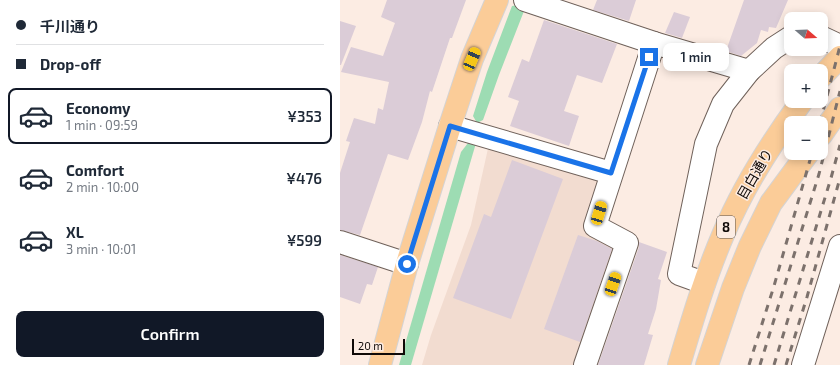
<!DOCTYPE html>
<html lang="en">
<head>
<meta charset="utf-8">
<style>
	:root { --surface:#fff; --page:#f6f6f7; --text:#1f2937; --muted:#747a83; --line:#e0e1e3; --accent:#111827 }
	body { margin:0; font-family:"Exo 2","Noto Sans JP",sans-serif; background:var(--page); color:var(--text); height:100vh; display:flex; flex-direction:column; font-size:15px; white-space:nowrap }
	* { box-sizing:border-box; margin:0 }
	p { font-size:13px; color:var(--muted) }
	.icon { flex:none; width:22px; height:22px; fill:none; stroke:currentColor; stroke-width:2; stroke-linecap:round; stroke-linejoin:round }
	.map { position:relative; flex:1; overflow:hidden }
	.drawer { display:flex; flex-direction:column; background:var(--surface); width:340px }
	.drawer>* { flex:none }
	.guide { display:grid; align-content:center; height:88px; padding:0 16px; background:var(--surface) }
	.needle { width:26px; rotate:109deg }
	.buttons { position:absolute; left:444px; top:12px; display:grid; gap:8px }
	.buttons a { display:grid; place-items:center; width:44px; height:44px; border-radius:8px; background:var(--surface); box-shadow:0 2px 10px #0003; font-size:20px }
	.scale { position:absolute; left:12px; bottom:10px; width:53px; box-sizing:border-box; padding-left:4px; border:2px solid #100a08; border-top:0; font-size:11px; line-height:14px; white-space:nowrap; color:#100a08; -webkit-text-stroke:3px #fcece3; paint-order:stroke }
	.end { position:absolute; width:18px; height:18px; margin:-9px; border:5px solid #1a73e8; background:#fff; box-shadow:0 0 0 2px #fff }
	.from { border-radius:50% }
	.bubble { position:absolute; height:28px; border-radius:8px; background:var(--surface); box-shadow:0 2px 10px #0003; font-size:13px; font-weight:600; line-height:28px; text-align:center }
	.car { position:absolute; width:12px; height:24px; margin:-12px -6px; border-radius:5px; box-shadow:0 0 3px 1px #0007; background:linear-gradient(#f5c518 24%,#345 0 40%,#f5c518 0 76%,#345 0 86%,#f5c518 0) }
	.guide b { display:flex; align-items:center; gap:14px; height:38px; font-size:15px }
	.guide b+b { border-top:1px solid var(--line) }
	.guide i { width:10px; height:10px; background:var(--text) }
	ul { padding:0; list-style:none }
	li { display:flex; align-items:center; gap:12px; height:56px; margin:0 8px 6px; padding:0 8px; border:2px solid transparent; border-radius:8px }
	li div { flex:1 }
	li b { display:block; font-size:15px }
	li em { font-style:normal; font-weight:600 }
	li.active { border-color:var(--accent) }
	li>.icon { width:36px; height:36px; stroke-width:1.5 }
	.cta { display:flex; gap:8px; margin-top:auto; padding:8px 16px }
	.cta a { flex:1; height:46px; border-radius:8px; background:var(--accent); color:#fff; font-size:16px; font-weight:600; line-height:46px; text-align:center }
	main { display:flex; flex:1; min-height:0 }
	.map>svg:first-child { display:block }
	.commercial { fill:#f2dcd0 }
	.green { fill:#9ddcb3 }
	.building { fill:#dbccd7 }
	.lines { fill:none; stroke-linecap:round; stroke-linejoin:round }
	.minor-casing { stroke:#6f615a; stroke-width:24 }
	.major-casing { stroke:#d4d3d3; stroke-width:24 }
	.minor { stroke:#fff; stroke-width:22 }
	.major { stroke:#fbcc98; stroke-width:22 }
	.rail { stroke:#7c716c; stroke-width:3; stroke-dasharray:7 7; stroke-linecap:butt }
	.route { stroke:#1a73e8; stroke-width:5 }
	.labels { text-anchor:middle; stroke-width:3; stroke-linejoin:round; paint-order:stroke }
	.shield { fill:#fcece3; stroke:#574e4a; stroke-width:1 }
	.shield-label { font-size:13px; font-weight:bold; fill:#100a08 }
	.street-label { font-size:14px; fill:#100a08; stroke:#fcece3 }
</style>
</head>
<body>
<main>
<section class="drawer">
<div class="guide">
<b><i class="from"></i>千川通り</b>
<b><i></i>Drop-off</b>
</div>
<ul>
<li class="active"><svg class="icon" aria-label="car" viewBox="0 0 24 24"><path d="M5 17H2v-5l4-1 3-4h7l3 4 3 1v5h-3M9 17h6M6 11h13"/><circle cx="7" cy="17" r="2"/><circle cx="17" cy="17" r="2"/></svg><div><b>Economy</b><p>1 min · 09:59</p></div><em>¥353</em></li>
<li><svg class="icon" aria-label="car" viewBox="0 0 24 24"><path d="M5 17H2v-5l4-1 3-4h7l3 4 3 1v5h-3M9 17h6M6 11h13"/><circle cx="7" cy="17" r="2"/><circle cx="17" cy="17" r="2"/></svg><div><b>Comfort</b><p>2 min · 10:00</p></div><em>¥476</em></li>
<li><svg class="icon" aria-label="car" viewBox="0 0 24 24"><path d="M5 17H2v-5l4-1 3-4h7l3 4 3 1v5h-3M9 17h6M6 11h13"/><circle cx="7" cy="17" r="2"/><circle cx="17" cy="17" r="2"/></svg><div><b>XL</b><p>3 min · 10:01</p></div><em>¥599</em></li>
</ul>
<div class="cta"><a>Confirm</a></div>
</section>
<div class="map">
<svg width="500" height="365" viewBox="0 0 500 365">
	<rect width="100%" height="100%" fill="#fcece3"/>
	<!-- commercial -->
	<path class="commercial" d="M149 144 255 177 261 186 247 232 278 248 238 365H82L91 335 131 225Z"/>
	<!-- green -->
	<g class="green">
		<path d="M179 5 184 11 159 75 143 120 137 123 133 116 147 72 172 6Z"/>
		<path d="M128 143H136L71 365H59L121 152Z"/>
	</g>
	<!-- building -->
	<g class="building">
		<path d="M47 0H126L112 38H110L92 92 90 91 82 122 68 160 48 154 20 235 0 230V173L10 142 6 141 14 118 35 124 38 108 43 110 49 82 1 72 11 47 43 56 55 23 41 17Z"/>
		<path d="M257 0H296L289 21 253 10Z"/>
		<path d="M404 0H448L436 28 429 27 428 32 421 30 417 43 401 56 386 51Z"/>
		<path d="M334 12 350 17 342 38 325 33Z"/>
		<path d="M204 20 277 44 262 83 237 75 224 111 239 116 229 146 170 126 179 101 168 97 182 59 189 62Z"/>
		<path d="M0 21 16 26 1 65H0Z"/>
		<path d="M172 160 223 179 171 319 113 298 144 214 151 217Z"/>
		<path d="M238 235 257 241 272 249 240 342 204 329Z"/>
		<path d="M299 242 327 252 318 279 321 280 316 309 308 334 313 335 304 365H258L299 247Z"/>
		<path d="M0 255 38 267 32 285 27 284 20 304 0 297Z"/>
	</g>
	<g class="lines">
		<defs>
			<g id="minor">
				<path d="M185 0 314 43 409 71"/>
				<path d="M481 37 500 46"/>
				<path d="M110 126 271 173"/>
				<path d="M0 242 67 264"/>
				<path d="M364 283 339 274 366 144 383 104 409 71 434 48 451 37"/>
				<path d="M245 365 287 243 255 226 314 43"/>
				<path d="M463 365 500 246"/>
			</g>
			<g id="major">
				<path d="M481 77 500 57"/>
				<path d="M481 135 500 108"/>
				<path d="M40 365 67 264 110 126 132 59 157 0"/>
				<path d="M339 365C352 321 365 277 383 235 403 187 431 143 462 101"/>
				<path d="M367 365 393 288 410 246 431 203 468 153"/>
			</g>
		</defs>
		<!-- minor casing -->
		<use href="#minor" class="minor-casing"/>
		<!-- major casing -->
		<use href="#major" class="major-casing"/>
		<!-- minor -->
		<use href="#minor" class="minor"/>
		<!-- major -->
		<use href="#major" class="major"/>
		<!-- rail -->
		<g class="rail">
			<path d="M480 123 500 46"/>
			<path d="M409 365 434 286 472 153"/>
			<path d="M420 365 479 174 500 91"/>
			<path d="M434 365 491 178 500 145"/>
			<path d="M446 365 467 297 500 178"/>
		</g>
	</g>
	<g class="lines">
		<!-- route -->
		<path class="route" d="M67 264 110 126 271 173 309 57"/>
	</g>
	<g class="labels">
		<!-- shield labels -->
		<rect class="shield" x="377" y="216" width="18" height="22" rx="3"/>
		<g class="shield-label">
			<text x="386" y="232">8</text>
		</g>
		<!-- street labels -->
		<g class="street-label">
			<text transform="translate(415 174) rotate(-60)" y="5">目白通り</text>
		</g>
	</g>
</svg>
<div class="buttons">
<a><svg class="needle" viewBox="-14 -14 28 28"><path d="M0-13l5 13h-10z" fill="#e53935"/><path d="M0 13l5-13h-10z" fill="#747a83"/></svg></a>
<a>+</a>
<a>−</a>
</div>
<div class="scale">20 m</div>
<i class="end from" style="left:67px;top:264px"></i>
<i class="end" style="left:309px;top:57px"></i>
<div class="bubble" style="left:323px;top:43px;width:66px">1 min</div>
<i class="car" style="left:132px;top:59px;rotate:23deg"></i>
<i class="car" style="left:259px;top:213px;rotate:17deg"></i>
<i class="car" style="left:273px;top:284px;rotate:19deg"></i>
</div>
</main>
</body>
</html>
